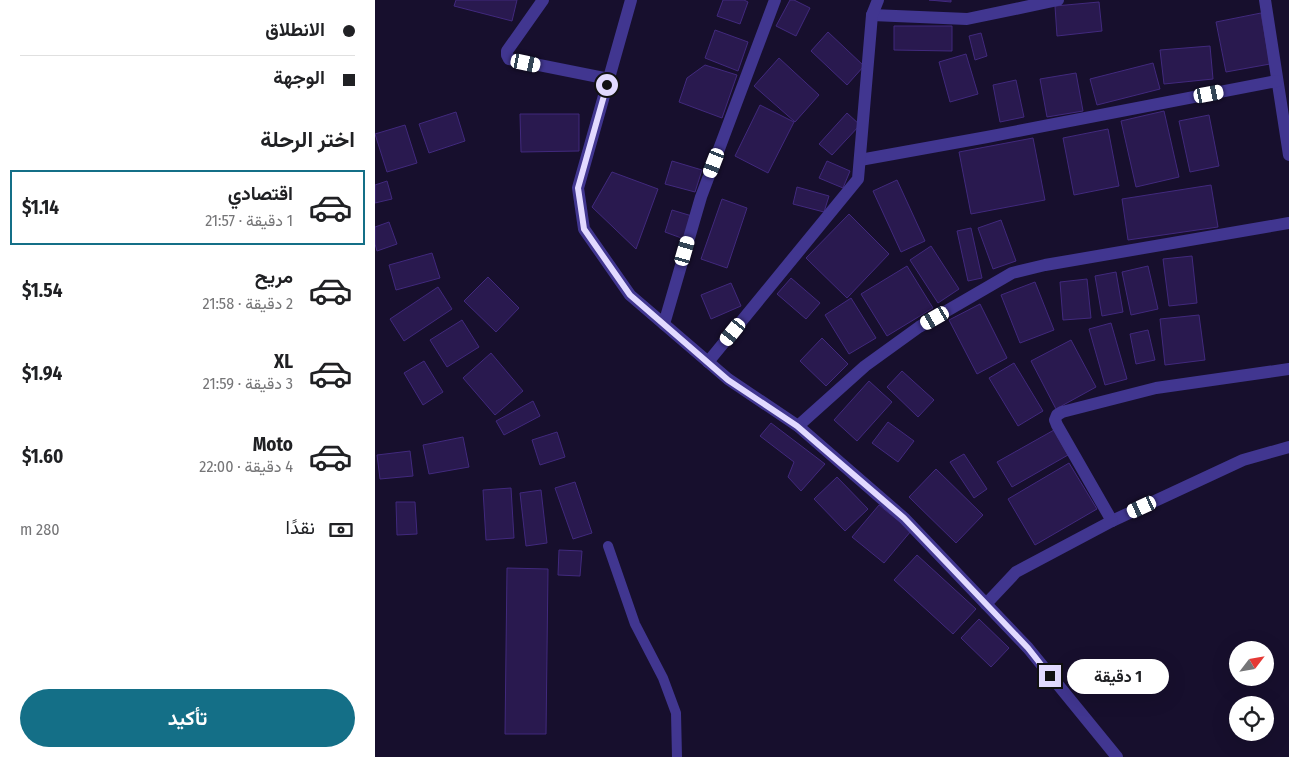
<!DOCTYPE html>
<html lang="ar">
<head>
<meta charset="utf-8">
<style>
	:root { --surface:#fff; --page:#f2f2f2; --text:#202124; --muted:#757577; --line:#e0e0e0; --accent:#146f87 }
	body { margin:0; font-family:"Fira Sans Condensed",Vazirmatn,sans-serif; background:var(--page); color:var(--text); direction:rtl; height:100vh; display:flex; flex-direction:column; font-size:19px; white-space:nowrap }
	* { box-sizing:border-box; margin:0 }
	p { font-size:16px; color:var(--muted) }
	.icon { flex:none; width:28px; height:28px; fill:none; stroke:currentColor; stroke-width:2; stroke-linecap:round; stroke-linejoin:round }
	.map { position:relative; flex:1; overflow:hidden; direction:ltr }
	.drawer { display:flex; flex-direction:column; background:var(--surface); width:375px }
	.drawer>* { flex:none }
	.guide { display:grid; align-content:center; height:110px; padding:0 20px; background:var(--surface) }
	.needle { width:32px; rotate:59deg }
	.fabs { position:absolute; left:854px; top:641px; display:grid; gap:10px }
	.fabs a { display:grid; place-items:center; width:45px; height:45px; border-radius:50%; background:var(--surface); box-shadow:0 5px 20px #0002; font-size:25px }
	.end { position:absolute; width:22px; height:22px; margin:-11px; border:6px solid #e2daff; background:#111; box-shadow:0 0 0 2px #111 }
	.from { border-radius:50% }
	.bubble { position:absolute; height:35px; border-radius:18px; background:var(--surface); box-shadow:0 5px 20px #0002; font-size:16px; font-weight:700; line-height:35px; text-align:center; direction:rtl }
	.car { position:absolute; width:15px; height:30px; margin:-15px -8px; border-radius:6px; box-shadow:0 0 4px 1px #0007; background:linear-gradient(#fff 24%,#345 0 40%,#fff 0 76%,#345 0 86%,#fff 0) }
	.guide b { display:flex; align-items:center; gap:18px; height:48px; font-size:19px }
	.guide b+b { border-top:1px solid var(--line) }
	.guide i { width:12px; height:12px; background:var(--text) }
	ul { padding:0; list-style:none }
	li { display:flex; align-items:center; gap:15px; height:75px; margin:0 10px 8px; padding:0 10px; border:2px solid transparent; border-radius:0px }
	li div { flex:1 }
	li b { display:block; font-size:19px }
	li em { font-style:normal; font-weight:700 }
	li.active { border-color:var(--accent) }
	li>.icon { width:45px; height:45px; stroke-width:1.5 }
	h2 { padding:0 20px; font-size:22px; line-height:60px }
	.pay { display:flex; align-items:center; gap:12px; height:55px; padding:0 20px; font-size:19px }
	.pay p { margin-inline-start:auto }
	.button { display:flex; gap:10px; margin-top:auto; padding:10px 20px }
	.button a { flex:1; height:58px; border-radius:30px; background:var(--accent); color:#fff; font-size:20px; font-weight:700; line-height:58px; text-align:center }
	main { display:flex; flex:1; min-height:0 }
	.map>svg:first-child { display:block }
	.building { fill:#29194f; stroke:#41297d }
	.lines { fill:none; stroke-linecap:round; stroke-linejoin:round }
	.service { stroke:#413690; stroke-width:10 }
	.minor { stroke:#413690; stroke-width:12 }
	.tertiary { stroke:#413690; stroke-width:12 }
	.route { stroke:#e2daff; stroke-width:6 }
</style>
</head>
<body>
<main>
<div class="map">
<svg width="914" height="757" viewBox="0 0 914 757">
	<rect width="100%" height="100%" fill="#170f2d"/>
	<!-- building -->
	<g class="building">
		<path d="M81 0H142L137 21 79 6Z"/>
		<path d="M348 0H369L373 2 365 24 342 16Z"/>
		<path d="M415 0H419L435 8 421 36 401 26Z"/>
		<path d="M554 0H576V2Z"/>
		<path d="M724 2 727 31 682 36 680 6Z"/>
		<path d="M886 13 895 64 851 72 841 22Z"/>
		<path d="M519 26H577V51L519 50Z"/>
		<path d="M340 30 373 42 363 71 330 58Z"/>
		<path d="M453 32 489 66 472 85 436 51Z"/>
		<path d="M606 33 612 56 600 60 594 36Z"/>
		<path d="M835 46 838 79 789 84 785 50Z"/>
		<path d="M591 54 603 94 575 102 564 62Z"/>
		<path d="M404 58 444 95 420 122 379 86Z"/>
		<path d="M778 63 785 89 722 105 715 79Z"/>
		<path d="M330 65 362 75 347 118 304 102 312 78Z"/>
		<path d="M701 73 708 111 672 117 665 79Z"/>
		<path d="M641 80 649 117 625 122 618 85Z"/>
		<path d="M385 105 419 122 393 173 360 156Z"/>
		<path d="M789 111 804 177 761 187 746 121Z"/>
		<path d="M81 112 90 141 54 153 44 124Z"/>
		<path d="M472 113 485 125 457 155 444 144Z"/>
		<path d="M145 114H204V151L146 152Z"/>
		<path d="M834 115 844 166 815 172 804 121Z"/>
		<path d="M30 125 42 163 12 172 0 134Z"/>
		<path d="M733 129 744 186 699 195 688 138Z"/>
		<path d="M658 138 670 200 596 214 584 152Z"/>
		<path d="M297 161 327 170 320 192 290 184Z"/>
		<path d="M452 161 475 171 468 188 444 178Z"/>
		<path d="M237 172 283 189 261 249 217 207Z"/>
		<path d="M522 180 550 241 526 252 498 191Z"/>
		<path d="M12 181 17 199 0 203V185Z"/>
		<path d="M836 185 843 227 753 240 747 199Z"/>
		<path d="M422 187 454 196 449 212 418 204Z"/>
		<path d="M347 199 372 208 352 268 326 259Z"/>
		<path d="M297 210 317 216 309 239 290 232Z"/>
		<path d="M474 214 514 254 472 298 431 258Z"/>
		<path d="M626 220 641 261 618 269 603 228Z"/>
		<path d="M14 222 22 244 2 251 0 244V227Z"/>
		<path d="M596 228 607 278 593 281 582 231Z"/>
		<path d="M556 246 584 289 563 303 535 260Z"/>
		<path d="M57 253 65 278 21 290 14 265Z"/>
		<path d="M817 256 822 303 794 306 788 259Z"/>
		<path d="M532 266 558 308 512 336 486 294Z"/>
		<path d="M773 266 783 309 756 315 747 272Z"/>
		<path d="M741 272 748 312 727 316 720 276Z"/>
		<path d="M113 277 144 308 121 332 89 301Z"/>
		<path d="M416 278 445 303 431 319 402 294Z"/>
		<path d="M712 279 716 318 688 320 685 282Z"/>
		<path d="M660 282 679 330 645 343 626 295Z"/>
		<path d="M356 283 366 306 336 319 326 295Z"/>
		<path d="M63 287 77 309 29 341 15 319Z"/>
		<path d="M476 298 501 338 474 354 450 315Z"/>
		<path d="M605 304 632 358 602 374 574 320Z"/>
		<path d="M824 315 830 360 790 365 785 319Z"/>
		<path d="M87 320 104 347 72 367 55 340Z"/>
		<path d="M736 323 752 379 730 385 714 329Z"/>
		<path d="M773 330 780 360 761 364 755 334Z"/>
		<path d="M447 338 473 364 451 386 425 361Z"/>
		<path d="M696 340 721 387 681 409 656 361Z"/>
		<path d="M116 353 148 391 120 415 88 378Z"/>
		<path d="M49 361 68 392 48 405 29 373Z"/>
		<path d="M639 363 668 411 643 426 614 378Z"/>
		<path d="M527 371 559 400 543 417 512 387Z"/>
		<path d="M494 381 517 402 482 441 459 420Z"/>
		<path d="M158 401 165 416 129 435 121 421Z"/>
		<path d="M513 422 539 441 523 462 497 443Z"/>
		<path d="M396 423 450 464 426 491 413 477 419 462 385 436Z"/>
		<path d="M679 430 693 455 637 487 622 462Z"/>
		<path d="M182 432 190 457 165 465 157 440Z"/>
		<path d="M88 437 94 467 54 474 48 445Z"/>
		<path d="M35 451 38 476 5 479 2 455Z"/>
		<path d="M589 454 612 489 599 498 575 462Z"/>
		<path d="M694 463 722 509 660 545 633 499Z"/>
		<path d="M561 469 608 515 581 543 534 497Z"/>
		<path d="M462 477 493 509 470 531 439 499Z"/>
		<path d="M200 482 217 533 198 539 180 488Z"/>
		<path d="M136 488 139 538 111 540 108 490Z"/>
		<path d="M166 490 172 543 151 546 145 493Z"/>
		<path d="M21 502H40L42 534 22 535Z"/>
		<path d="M504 505 536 531 509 563 477 537Z"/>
		<path d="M184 550 207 551 205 576 183 575Z"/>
		<path d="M542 555 601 609 578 634 519 580Z"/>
		<path d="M132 568 173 569 171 734H130Z"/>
		<path d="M604 619 634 648 616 667 586 638Z"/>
	</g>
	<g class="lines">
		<!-- service -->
		<path class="service" d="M233 546 260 624 288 678 301 713 302 757"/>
		<!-- minor -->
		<g class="minor">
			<path d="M168 0 132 51V55L134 59 234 79"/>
			<path d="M890 0 914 155"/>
			<path d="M497 15 592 19 683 0"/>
			<path d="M485 160 612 137 902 81"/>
			<path d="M289 324 326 197 400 0"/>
			<path d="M333 362 483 179 497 15 503 0"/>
			<path d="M423 426 490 366 544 327 637 273 670 265 914 223"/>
			<path d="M737 521 868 460 914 447"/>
			<path d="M611 604 641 572 737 521 682 425 680 420 682 415 687 412 781 388 914 369"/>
		</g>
		<!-- tertiary -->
		<path class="tertiary" d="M256 0 203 188 209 229 255 295 353 379 423 426 529 518 653 648 742 757"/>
	</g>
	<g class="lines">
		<!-- route -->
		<path class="route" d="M232 85 203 188 209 229 255 295 353 380 422 426 529 518 653 648 675 676"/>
	</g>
</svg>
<div class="fabs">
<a><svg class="needle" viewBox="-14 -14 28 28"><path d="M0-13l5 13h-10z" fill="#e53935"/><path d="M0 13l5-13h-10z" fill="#757577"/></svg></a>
<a><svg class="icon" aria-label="locate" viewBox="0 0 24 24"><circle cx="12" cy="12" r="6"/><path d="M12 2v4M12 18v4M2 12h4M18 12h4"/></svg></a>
</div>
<i class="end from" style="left:232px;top:85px"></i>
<i class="end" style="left:675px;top:676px"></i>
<div class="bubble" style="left:692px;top:659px;width:102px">1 دقيقة</div>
<i class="car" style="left:151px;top:63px;rotate:102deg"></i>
<i class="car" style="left:834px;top:94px;rotate:79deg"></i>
<i class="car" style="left:339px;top:163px;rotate:201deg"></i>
<i class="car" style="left:310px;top:251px;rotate:16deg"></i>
<i class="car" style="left:560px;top:318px;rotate:240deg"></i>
<i class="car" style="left:358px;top:332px;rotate:219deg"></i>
<i class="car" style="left:767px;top:507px;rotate:245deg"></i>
</div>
<section class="drawer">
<div class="guide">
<b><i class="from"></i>الانطلاق</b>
<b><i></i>الوجهة</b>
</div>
<h2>اختر الرحلة</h2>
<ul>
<li class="active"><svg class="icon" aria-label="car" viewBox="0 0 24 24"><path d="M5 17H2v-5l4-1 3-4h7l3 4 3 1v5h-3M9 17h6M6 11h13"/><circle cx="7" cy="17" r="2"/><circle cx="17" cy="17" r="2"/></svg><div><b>اقتصادي</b><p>1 دقيقة · 21:57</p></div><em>$1.14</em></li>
<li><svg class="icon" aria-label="car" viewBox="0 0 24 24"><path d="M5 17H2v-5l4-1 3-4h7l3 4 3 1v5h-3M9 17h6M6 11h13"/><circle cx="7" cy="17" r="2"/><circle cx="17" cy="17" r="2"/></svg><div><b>مريح</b><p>2 دقيقة · 21:58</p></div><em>$1.54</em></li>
<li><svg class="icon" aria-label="car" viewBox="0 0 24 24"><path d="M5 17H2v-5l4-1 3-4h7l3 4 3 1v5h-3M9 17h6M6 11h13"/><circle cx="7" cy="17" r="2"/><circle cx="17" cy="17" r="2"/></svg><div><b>XL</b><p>3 دقيقة · 21:59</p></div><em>$1.94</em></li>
<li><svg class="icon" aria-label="car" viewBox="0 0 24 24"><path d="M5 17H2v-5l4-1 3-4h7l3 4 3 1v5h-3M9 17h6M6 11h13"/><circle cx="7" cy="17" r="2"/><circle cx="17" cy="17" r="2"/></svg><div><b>Moto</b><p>4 دقيقة · 22:00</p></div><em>$1.60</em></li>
</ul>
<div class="pay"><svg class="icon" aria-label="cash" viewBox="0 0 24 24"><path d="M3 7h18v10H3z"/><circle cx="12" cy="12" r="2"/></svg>نقدًا<p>280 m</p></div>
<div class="button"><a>تأكيد</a></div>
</section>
</main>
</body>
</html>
